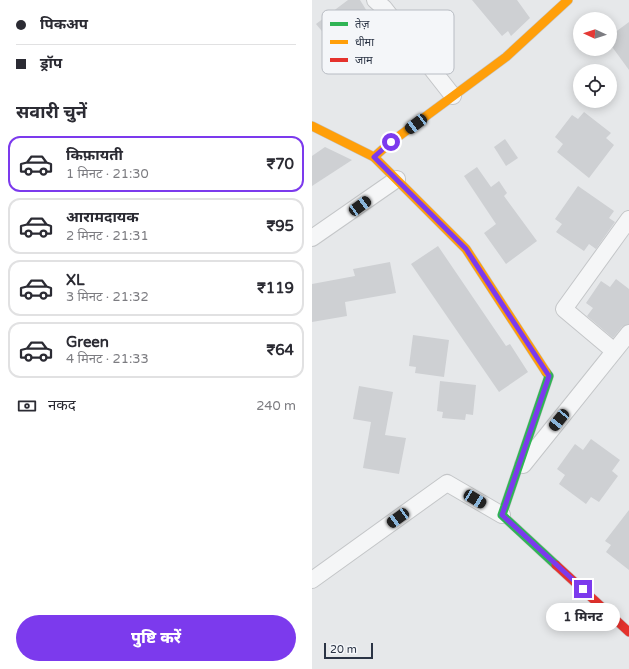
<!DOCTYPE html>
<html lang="hi">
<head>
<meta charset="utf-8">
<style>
	:root { --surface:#fff; --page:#f2f2f3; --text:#2b2b33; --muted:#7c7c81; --line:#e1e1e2; --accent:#7c3aed }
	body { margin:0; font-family:"Varela Round","Noto Sans Devanagari",sans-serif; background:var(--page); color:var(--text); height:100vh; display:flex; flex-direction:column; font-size:15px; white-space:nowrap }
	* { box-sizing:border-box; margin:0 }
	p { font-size:13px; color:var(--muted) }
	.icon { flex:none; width:22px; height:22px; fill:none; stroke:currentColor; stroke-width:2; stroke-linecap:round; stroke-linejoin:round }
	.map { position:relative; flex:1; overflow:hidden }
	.details { display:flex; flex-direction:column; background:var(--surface); width:312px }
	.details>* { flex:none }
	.top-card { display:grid; align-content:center; height:88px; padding:0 16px; background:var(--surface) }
	.needle { width:26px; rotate:273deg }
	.tools { position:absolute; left:261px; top:12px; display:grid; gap:8px }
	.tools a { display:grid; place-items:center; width:44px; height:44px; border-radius:50%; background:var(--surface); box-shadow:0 2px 10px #0003; font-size:20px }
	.scale { position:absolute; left:12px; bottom:10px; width:49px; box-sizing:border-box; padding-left:4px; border:2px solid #2b3445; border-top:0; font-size:11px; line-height:14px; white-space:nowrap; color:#2b3445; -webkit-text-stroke:3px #f4f6f9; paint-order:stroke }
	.end { position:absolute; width:18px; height:18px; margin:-9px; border:5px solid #7c3aed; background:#fff; box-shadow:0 0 0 2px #fff }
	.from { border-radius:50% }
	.bubble { position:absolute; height:28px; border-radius:14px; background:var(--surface); box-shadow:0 2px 10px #0003; font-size:13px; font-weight:800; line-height:28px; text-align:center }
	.car { position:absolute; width:12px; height:24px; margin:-12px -6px; border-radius:5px; box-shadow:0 0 3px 1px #0007; background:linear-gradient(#222 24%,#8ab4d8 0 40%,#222 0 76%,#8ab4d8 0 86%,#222 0) }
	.top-card b { display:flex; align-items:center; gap:14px; height:38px; font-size:15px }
	.top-card b+b { border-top:1px solid var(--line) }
	.top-card i { width:10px; height:10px; background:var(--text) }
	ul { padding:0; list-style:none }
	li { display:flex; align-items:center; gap:12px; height:56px; margin:0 8px 6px; padding:0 8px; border:2px solid var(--line); border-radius:12px }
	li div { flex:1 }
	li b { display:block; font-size:15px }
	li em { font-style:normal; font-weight:800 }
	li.current { border-color:var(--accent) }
	li>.icon { width:36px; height:36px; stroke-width:1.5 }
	h2 { padding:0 16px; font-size:18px; line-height:48px }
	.pay { display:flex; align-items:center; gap:10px; height:44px; padding:0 16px; font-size:15px }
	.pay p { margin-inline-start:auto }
	.cta { display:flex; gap:8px; margin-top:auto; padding:8px 16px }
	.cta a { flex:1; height:46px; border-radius:24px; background:var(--accent); color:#fff; font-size:16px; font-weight:800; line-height:46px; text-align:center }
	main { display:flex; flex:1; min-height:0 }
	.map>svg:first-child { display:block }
	.building { fill:#ced0d3 }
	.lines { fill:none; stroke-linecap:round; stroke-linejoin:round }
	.street-casing { stroke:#c4c6c8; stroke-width:18 }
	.fast-casing { stroke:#c4c6c8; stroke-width:10 }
	.slow-casing { stroke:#c4c6c8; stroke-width:10 }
	.jam-casing { stroke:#c4c6c8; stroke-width:10 }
	.street { stroke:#f5f6f7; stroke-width:16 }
	.fast { stroke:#30b455; stroke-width:9 }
	.slow { stroke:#ff9f0a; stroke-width:9 }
	.jam { stroke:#e5322d; stroke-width:9 }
	.route { stroke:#7c3aed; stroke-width:5 }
	.key { fill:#f4f6f9; stroke:#b8bcc3; stroke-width:1 }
	.key-label { font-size:11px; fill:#2b3445 }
</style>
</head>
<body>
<main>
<section class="details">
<div class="top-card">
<b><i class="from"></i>पिकअप</b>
<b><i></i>ड्रॉप</b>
</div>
<h2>सवारी चुनें</h2>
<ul>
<li class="current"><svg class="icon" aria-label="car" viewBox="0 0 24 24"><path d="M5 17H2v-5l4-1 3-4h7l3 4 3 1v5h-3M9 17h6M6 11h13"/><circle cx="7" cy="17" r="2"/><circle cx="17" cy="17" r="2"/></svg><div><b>किफ़ायती</b><p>1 मिनट · 21:30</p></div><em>₹70</em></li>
<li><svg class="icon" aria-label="car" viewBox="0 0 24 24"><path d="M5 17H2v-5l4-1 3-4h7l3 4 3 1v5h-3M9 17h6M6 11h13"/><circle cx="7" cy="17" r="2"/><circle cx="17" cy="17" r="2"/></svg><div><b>आरामदायक</b><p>2 मिनट · 21:31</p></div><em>₹95</em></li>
<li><svg class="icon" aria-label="car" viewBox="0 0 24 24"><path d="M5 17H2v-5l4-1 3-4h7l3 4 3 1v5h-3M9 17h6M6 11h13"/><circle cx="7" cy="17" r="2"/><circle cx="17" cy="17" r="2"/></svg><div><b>XL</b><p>3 मिनट · 21:32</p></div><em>₹119</em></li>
<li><svg class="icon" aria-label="car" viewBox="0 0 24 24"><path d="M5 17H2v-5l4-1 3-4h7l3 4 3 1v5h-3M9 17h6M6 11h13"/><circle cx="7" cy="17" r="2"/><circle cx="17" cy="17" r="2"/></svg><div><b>Green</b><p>4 मिनट · 21:33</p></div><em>₹64</em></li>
</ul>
<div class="pay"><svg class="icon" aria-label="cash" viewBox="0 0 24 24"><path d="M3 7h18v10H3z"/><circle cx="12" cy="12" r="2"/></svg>नकद<p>240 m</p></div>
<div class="cta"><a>पुष्टि करें</a></div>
</section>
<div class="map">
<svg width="317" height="669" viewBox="0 0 317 669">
	<rect width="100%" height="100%" fill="#e6e8ea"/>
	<!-- building -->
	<g class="building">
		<path d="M36 0H48L61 21 28 46 19 33 14 36 4 24Z"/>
		<path d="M160 0H205L218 18 199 36 196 31 190 36Z"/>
		<path d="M317 22V70L298 44V36Z"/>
		<path d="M272 112 299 133 294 138 302 145 277 178 245 152 251 144 243 137 260 115 266 119Z"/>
		<path d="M193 139 206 158 194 166 182 147Z"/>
		<path d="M13 147 40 160 0 186V156Z"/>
		<path d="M165 167 179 187 187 181 195 193 192 196 225 241 194 264 172 233 184 224 152 176Z"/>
		<path d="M266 186 302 211 297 218 303 222 284 249 277 244 272 251 244 232 250 224 243 219Z"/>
		<path d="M126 246 194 346 198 344 216 372 187 392 99 264Z"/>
		<path d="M78 262 84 293 33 302 35 316 0 322V284L43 276 41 269Z"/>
		<path d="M304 279 317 289V324L310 327 301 338 275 316 281 308 274 303 289 281 298 287Z"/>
		<path d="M101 335 137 340 132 377 103 373 104 367 97 366Z"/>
		<path d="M128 381 164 385 161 415 154 414 153 420 130 418 131 412 125 411Z"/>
		<path d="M47 386 81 392 73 435 94 438 87 474 51 468 59 422 41 419Z"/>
		<path d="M279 439 308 460 300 471 306 476 287 502 279 497 274 504 247 484 253 475 245 469 263 444 271 450Z"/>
		<path d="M317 510V570L294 552 299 545 293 541Z"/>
	</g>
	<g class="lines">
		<defs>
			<g id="street">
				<path d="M63 0 72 8 141 96"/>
				<path d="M0 238 85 179"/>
				<path d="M302 351 252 309 317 219"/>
				<path d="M211 465 317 333"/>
				<path d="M0 580 135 483 190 515"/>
			</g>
			<path id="fast" d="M234 372 237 376 190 515 244 565"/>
			<g id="slow">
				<path d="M0 126 62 157 154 249 234 372"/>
				<path d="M62 157 79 142 194 57 256 0"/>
			</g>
			<path id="jam" d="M244 565 317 632"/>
		</defs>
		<!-- street casing -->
		<use href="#street" class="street-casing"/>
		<!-- fast casing -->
		<use href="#fast" class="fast-casing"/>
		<!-- slow casing -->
		<use href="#slow" class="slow-casing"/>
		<!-- jam casing -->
		<use href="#jam" class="jam-casing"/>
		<!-- street -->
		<use href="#street" class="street"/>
		<!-- fast -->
		<use href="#fast" class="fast"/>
		<!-- slow -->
		<use href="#slow" class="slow"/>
		<!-- jam -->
		<use href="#jam" class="jam"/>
	</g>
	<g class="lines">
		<!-- route -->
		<path class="route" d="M79 142 62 157 154 249 237 376 190 515 271 589"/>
	</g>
	<!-- legend -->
	<rect x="10" y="10" width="132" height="64" rx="6" class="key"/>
	<rect x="18" y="22" width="18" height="4" fill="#30b455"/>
	<rect x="18" y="40" width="18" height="4" fill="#ff9f0a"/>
	<rect x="18" y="58" width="18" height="4" fill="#e5322d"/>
	<g class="key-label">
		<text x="43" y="28">तेज़</text>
		<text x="43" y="46">धीमा</text>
		<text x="43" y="64">जाम</text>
	</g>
</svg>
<div class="tools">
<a><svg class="needle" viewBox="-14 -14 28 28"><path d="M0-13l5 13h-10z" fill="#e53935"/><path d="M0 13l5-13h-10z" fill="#7c7c81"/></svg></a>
<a><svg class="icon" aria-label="locate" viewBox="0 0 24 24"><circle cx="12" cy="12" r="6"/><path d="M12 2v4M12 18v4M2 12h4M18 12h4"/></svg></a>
</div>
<div class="scale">20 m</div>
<i class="end from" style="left:79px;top:142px"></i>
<i class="end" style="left:271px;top:589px"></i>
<div class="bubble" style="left:234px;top:603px;width:74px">1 मिनट</div>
<i class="car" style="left:104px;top:124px;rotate:233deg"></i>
<i class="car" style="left:48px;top:206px;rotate:54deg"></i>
<i class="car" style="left:247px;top:420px;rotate:219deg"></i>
<i class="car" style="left:163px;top:499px;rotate:121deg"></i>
<i class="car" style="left:86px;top:518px;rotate:234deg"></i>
</div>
</main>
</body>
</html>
